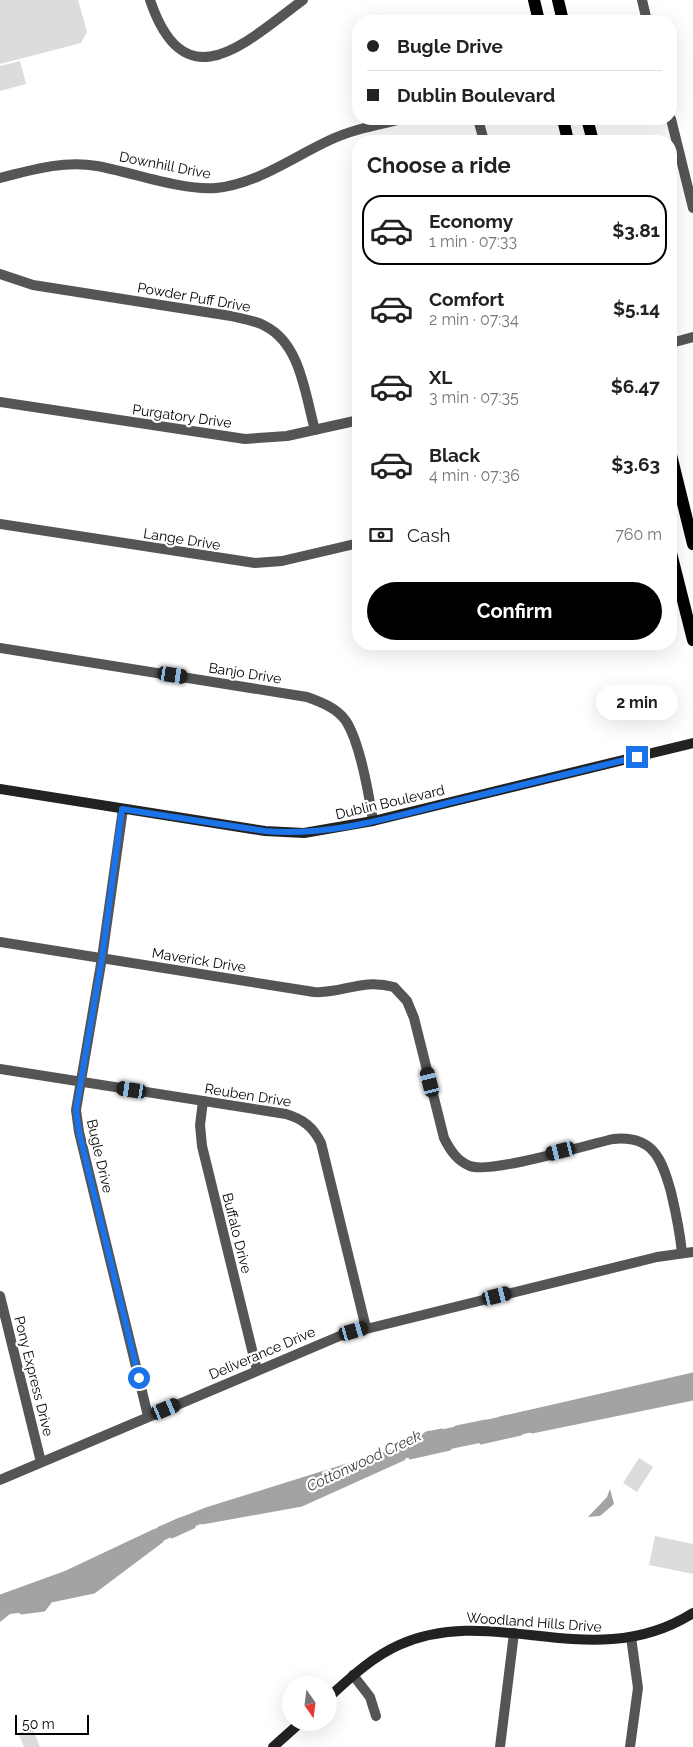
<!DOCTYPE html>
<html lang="en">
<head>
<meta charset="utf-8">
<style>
	:root { --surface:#fff; --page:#f2f2f2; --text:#222; --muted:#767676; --line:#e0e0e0; --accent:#000 }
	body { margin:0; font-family:Raleway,sans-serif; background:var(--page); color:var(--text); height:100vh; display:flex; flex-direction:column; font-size:19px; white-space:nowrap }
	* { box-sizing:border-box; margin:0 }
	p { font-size:16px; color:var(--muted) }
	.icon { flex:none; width:28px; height:28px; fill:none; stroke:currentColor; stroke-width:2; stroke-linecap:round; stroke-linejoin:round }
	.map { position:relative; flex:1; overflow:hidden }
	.panel { position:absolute; left:352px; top:135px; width:325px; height:515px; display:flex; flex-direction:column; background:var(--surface); border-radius:20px; box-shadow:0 5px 20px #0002 }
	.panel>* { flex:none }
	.top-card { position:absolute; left:352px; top:15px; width:325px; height:110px; border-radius:20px; box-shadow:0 5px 20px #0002; display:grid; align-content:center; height:110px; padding:0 15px; background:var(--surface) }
	.needle { width:32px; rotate:166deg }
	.buttons { position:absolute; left:282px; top:1676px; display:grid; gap:10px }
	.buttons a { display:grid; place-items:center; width:55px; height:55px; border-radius:50%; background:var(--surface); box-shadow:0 5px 20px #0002; font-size:25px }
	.scale { position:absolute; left:15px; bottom:12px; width:74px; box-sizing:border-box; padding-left:5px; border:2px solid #000; border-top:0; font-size:14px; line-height:18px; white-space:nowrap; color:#000; -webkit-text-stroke:4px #fff; paint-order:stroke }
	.end { position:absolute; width:22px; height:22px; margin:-11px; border:6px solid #1a73e8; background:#fff; box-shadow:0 0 0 2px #fff }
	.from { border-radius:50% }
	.bubble { position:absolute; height:35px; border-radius:18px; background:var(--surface); box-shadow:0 5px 20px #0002; font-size:16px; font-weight:700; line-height:35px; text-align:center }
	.car { position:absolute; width:15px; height:30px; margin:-15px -8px; border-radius:6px; box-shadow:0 0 4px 1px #0007; background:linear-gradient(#222 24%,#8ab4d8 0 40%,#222 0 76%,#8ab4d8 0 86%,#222 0) }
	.top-card b { display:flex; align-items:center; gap:18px; height:48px; font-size:19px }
	.top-card b+b { border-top:1px solid var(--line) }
	.top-card i { width:12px; height:12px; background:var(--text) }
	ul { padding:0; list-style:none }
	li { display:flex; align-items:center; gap:15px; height:70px; margin:0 10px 8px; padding:0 5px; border:2px solid transparent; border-radius:20px }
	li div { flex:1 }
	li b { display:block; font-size:19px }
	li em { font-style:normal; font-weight:700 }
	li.selected { border-color:var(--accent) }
	li>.icon { width:45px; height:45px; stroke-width:1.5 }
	h2 { padding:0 15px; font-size:22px; line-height:60px }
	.pay { display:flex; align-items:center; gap:12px; height:55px; padding:0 15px; font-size:19px }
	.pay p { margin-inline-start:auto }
	.cta { display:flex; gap:10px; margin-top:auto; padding:10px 15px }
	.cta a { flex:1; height:58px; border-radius:30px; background:var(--accent); color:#fff; font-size:20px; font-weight:700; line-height:58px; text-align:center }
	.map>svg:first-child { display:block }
	.green { fill:#dcdcdc }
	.water { fill:#a3a3a3 }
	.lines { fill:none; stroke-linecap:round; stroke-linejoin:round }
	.stream { stroke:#a3a3a3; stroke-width:3 }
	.street { stroke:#555; stroke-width:10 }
	.secondary { stroke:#222; stroke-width:10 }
	.primary { stroke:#000; stroke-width:12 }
	.route { stroke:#1a73e8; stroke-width:6 }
	.labels { text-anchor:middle; stroke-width:4.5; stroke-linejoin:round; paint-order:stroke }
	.street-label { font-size:14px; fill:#000; stroke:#fff }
	.water-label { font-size:15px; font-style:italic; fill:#444; stroke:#fff }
</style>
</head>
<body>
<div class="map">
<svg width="693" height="1747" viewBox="0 0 693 1747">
	<rect width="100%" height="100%" fill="#fff"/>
	<!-- green -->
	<g class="green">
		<path d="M0 0H78L87 32 81 43 0 64Z"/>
		<path d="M20 61 26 84 0 91V66Z"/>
		<path d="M639 1458 653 1467 637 1492 623 1483Z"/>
		<path d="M655 1536 693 1544V1574L649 1565Z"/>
		<path d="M32 1727 40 1747H24L18 1733Z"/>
	</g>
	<!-- water -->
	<g class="water">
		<path d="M693 1374V1399L402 1459 302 1505 207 1521 156 1544 94 1592 51 1601 44 1610 10 1614 0 1622V1596L64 1572 178 1518 414 1444 426 1433Z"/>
		<path d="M610 1489 614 1504 600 1516 588 1517 607 1497Z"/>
	</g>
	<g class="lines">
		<!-- stream -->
		<g class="stream">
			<path d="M500 1418 693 1374"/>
			<path d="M456 1427 486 1421"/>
			<path d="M532 1432 693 1399"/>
			<path d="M481 1443 521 1434"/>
			<path d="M410 1458 450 1449"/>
			<path d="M202 1523 302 1505 404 1459"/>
			<path d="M159 1528 206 1509 414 1444 426 1433 442 1430"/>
			<path d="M172 1537 194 1527"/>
			<path d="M0 1596 64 1573 153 1531"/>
			<path d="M21 1613 44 1610 51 1601 94 1592 162 1541"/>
		</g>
		<!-- street -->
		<g class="street">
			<path d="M150 0C185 104 246 42 303 0"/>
			<path d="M642 0 647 21"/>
			<path d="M478 119 484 141"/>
			<path d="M671 119 693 208"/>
			<path d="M0 178C31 170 64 160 97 166 131 172 183 191 216 188 257 184 293 157 330 140 353 129 378 125 403 119"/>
			<path d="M0 274 33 285 231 316C242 319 255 320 265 326 301 344 305 395 315 430"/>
			<path d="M671 343 693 337"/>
			<path d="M0 402 245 439 287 436 359 420"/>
			<path d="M0 524 255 563 282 561 359 543"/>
			<path d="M0 648 307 697C321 702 337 708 346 721 360 743 369 795 373 821"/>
			<path d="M123 809 102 958 76 1110 79 1132 148 1416"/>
			<path d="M0 942 314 992C343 994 360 978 394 987L407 1001 414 1018 444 1138C450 1150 457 1161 470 1166 490 1174 587 1145 613 1139 653 1135 662 1159 671 1192 676 1213 680 1232 682 1253"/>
			<path d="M0 1069 286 1114C303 1119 313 1127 321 1143L366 1328"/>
			<path d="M203 1101 200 1125 202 1146 257 1370"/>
			<path d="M0 1296 41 1462"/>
			<path d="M0 1480 342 1335 657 1257 693 1252"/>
			<path d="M353 1675 370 1697 376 1716"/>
			<path d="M500 1747 514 1633"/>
			<path d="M630 1747 638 1688 631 1637"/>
		</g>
		<!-- secondary -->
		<g class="secondary">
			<path d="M0 789 265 831 304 833 373 821 693 743"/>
			<path d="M329 1697C350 1678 372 1657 399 1645 495 1602 593 1676 693 1613"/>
			<path d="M273 1747 301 1722"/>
		</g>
		<!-- primary -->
		<g class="primary">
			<path d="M534 0 539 21"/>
			<path d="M558 0 563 21"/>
			<path d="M563 119 568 141"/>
			<path d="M587 119 593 141"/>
			<path d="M671 455 693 544"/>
			<path d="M671 553 693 640"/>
		</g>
	</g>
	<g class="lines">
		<!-- route -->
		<path class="route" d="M139 1378 79 1132 76 1110 102 958 122 809 265 831C329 837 391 817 452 802 514 787 575 772 637 757"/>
	</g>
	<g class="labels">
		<!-- street labels -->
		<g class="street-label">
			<text transform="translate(165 165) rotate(11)" y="5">Downhill Drive</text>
			<text transform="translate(194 297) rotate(10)" y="5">Powder Puff Drive</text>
			<text transform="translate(182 416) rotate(8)" y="5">Purgatory Drive</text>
			<text transform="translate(182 539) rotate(9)" y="5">Lange Drive</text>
			<text transform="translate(245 673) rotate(9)" y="5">Banjo Drive</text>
			<text transform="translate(390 802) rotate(-13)" y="5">Dublin Boulevard</text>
			<text transform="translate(199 960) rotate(9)" y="5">Maverick Drive</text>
			<text transform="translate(248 1095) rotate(9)" y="5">Reuben Drive</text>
			<text transform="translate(100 1156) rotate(77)" y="5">Bugle Drive</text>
			<text transform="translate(237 1233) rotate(76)" y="5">Buffalo Drive</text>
			<text transform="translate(262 1353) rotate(-23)" y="5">Deliverance Drive</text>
			<text transform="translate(34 1376) rotate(76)" y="5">Pony Express Drive</text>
			<text transform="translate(534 1622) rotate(4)" y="5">Woodland Hills Drive</text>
		</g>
		<!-- water labels -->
		<g class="water-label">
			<text transform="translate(364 1461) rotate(-25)" y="5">Cottonwood Creek</text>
		</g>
	</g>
</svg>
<div class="buttons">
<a><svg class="needle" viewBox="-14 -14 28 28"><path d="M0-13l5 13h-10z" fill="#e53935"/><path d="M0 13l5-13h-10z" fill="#767676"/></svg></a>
</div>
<div class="scale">50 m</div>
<i class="end from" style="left:139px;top:1378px"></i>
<i class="end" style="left:637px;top:757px"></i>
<div class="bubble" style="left:596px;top:685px;width:82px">2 min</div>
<i class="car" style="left:173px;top:675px;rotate:99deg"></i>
<i class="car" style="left:430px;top:1082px;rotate:346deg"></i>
<i class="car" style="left:132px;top:1090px;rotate:279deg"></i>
<i class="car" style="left:561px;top:1151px;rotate:256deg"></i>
<i class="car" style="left:497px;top:1296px;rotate:76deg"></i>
<i class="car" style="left:354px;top:1331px;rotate:74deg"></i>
<i class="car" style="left:166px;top:1409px;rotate:67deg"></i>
<div class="top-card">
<b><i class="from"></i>Bugle Drive</b>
<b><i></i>Dublin Boulevard</b>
</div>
<section class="panel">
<h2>Choose a ride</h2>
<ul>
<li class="selected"><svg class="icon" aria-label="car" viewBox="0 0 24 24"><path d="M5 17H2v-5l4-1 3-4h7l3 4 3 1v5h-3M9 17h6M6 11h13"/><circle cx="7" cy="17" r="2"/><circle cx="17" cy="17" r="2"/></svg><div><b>Economy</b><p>1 min · 07:33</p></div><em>$3.81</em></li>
<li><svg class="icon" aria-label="car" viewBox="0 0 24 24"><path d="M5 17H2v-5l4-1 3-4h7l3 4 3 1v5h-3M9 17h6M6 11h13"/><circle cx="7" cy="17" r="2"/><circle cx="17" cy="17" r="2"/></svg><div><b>Comfort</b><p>2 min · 07:34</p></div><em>$5.14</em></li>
<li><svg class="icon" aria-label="car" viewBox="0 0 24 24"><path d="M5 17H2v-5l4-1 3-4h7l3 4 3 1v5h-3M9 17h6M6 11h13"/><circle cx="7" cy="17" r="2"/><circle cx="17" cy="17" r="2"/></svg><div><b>XL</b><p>3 min · 07:35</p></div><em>$6.47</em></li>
<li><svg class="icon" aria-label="car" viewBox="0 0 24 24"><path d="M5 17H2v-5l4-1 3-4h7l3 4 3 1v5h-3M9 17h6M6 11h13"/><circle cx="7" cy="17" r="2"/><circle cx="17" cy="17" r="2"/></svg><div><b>Black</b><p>4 min · 07:36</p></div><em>$3.63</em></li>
</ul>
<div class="pay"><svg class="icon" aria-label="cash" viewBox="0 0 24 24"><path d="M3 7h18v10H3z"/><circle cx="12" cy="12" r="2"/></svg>Cash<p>760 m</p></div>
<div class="cta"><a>Confirm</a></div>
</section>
</div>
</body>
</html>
